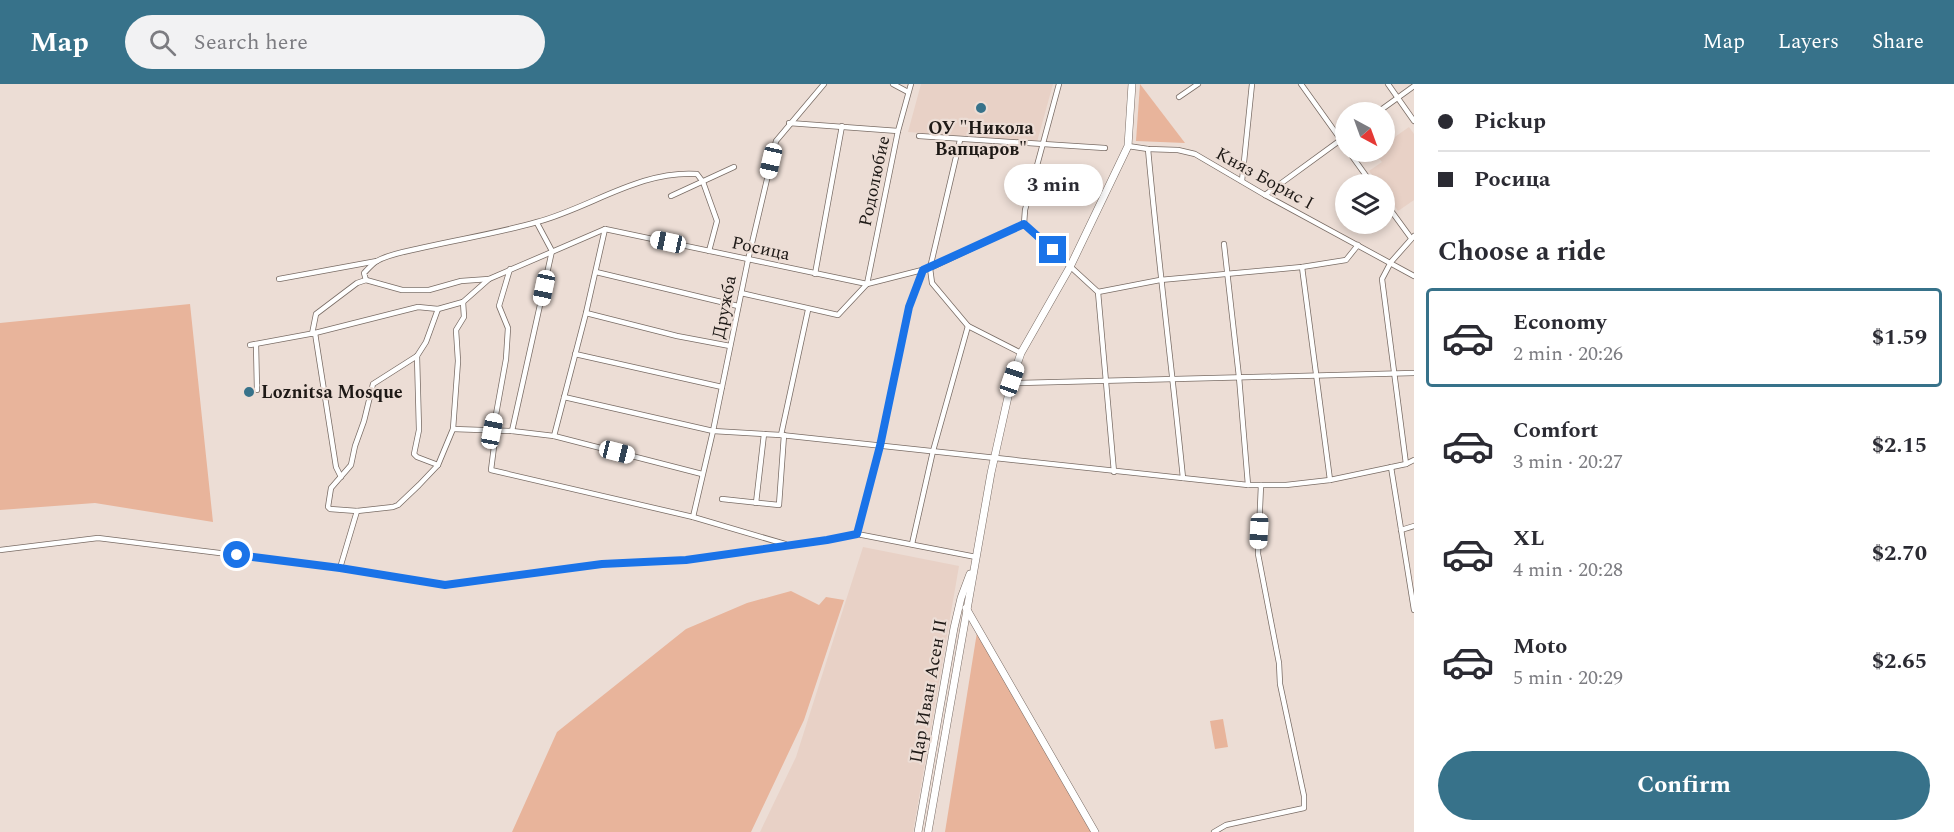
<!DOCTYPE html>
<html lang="en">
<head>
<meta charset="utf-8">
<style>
	:root { --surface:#fff; --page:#f2f2f3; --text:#2b2b33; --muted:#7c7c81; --line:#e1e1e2; --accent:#37728a }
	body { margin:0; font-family:Spectral,serif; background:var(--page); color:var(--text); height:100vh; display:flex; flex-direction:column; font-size:22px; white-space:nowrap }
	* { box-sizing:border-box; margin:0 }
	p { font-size:20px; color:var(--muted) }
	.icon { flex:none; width:33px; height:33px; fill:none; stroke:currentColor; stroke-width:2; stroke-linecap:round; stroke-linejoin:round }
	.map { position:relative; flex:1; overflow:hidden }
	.side { display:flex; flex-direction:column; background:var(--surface); width:540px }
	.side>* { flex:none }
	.guide { display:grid; align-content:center; height:132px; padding:0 24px; background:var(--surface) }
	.needle { width:39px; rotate:139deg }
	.controls { position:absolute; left:1335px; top:18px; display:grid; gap:12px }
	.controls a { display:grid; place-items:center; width:60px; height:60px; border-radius:50%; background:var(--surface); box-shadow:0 3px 9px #0003; font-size:30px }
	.end { position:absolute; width:27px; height:27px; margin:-14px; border:8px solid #1a73e8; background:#fff; box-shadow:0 0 0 3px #fff }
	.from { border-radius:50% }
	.bubble { position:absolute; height:42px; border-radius:21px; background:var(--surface); box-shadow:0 3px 9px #0003; font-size:20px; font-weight:700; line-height:42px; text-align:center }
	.car { position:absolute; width:18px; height:36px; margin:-18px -9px; border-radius:8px; box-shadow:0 0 4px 2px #0007; background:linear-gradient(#fff 24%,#345 0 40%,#fff 0 76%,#345 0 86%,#fff 0) }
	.guide b { display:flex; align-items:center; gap:21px; height:57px; font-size:22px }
	.guide b+b { border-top:2px solid var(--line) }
	.guide i { width:15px; height:15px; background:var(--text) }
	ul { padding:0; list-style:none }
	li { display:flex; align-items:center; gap:18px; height:99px; margin:0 12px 9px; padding:0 12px; border:3px solid transparent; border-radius:6px }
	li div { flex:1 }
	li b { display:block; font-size:22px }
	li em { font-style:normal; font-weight:700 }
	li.active { border-color:var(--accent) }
	li>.icon { width:54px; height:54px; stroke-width:1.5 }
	h2 { padding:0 24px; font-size:27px; line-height:72px }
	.cta { display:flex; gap:12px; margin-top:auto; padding:12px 24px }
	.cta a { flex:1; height:69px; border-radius:36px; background:var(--accent); color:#fff; font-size:24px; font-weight:700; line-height:69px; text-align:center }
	header { display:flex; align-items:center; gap:36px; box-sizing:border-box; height:84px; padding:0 30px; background:var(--accent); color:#fff }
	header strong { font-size:28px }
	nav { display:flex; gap:33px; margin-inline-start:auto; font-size:21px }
	.search { width:420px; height:54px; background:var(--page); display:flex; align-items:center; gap:15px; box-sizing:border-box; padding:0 21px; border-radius:33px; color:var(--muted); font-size:22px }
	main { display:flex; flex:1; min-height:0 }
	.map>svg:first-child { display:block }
	.built { fill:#e8d1c6 }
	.green { fill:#e8b49b }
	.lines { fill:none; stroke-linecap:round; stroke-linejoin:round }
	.street-casing { stroke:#796c65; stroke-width:6 }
	.secondary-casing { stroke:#796c65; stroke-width:8 }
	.street { stroke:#fff; stroke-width:4.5 }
	.secondary { stroke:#fff; stroke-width:7 }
	.route { stroke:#1a73e8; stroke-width:8 }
	.poi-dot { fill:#37728a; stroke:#ecddd5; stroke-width:2 }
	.labels { text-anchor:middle; stroke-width:4.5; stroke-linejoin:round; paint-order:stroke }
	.poi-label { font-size:18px; font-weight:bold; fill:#1e1916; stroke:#ecddd5 }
	.street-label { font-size:18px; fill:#1e1916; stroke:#ecddd5 }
</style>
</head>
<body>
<header>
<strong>Map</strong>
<div class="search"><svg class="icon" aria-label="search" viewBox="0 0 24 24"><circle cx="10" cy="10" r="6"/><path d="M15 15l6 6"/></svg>Search here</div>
<nav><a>Map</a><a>Layers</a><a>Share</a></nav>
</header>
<main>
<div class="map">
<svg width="1414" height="748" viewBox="0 0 1414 748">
	<rect width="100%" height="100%" fill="#ecddd5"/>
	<!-- built -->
	<g class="built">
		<path d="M921 0H1053L1037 58 908 48Z"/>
		<path d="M1409 43 1414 50V116L1398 127 1385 108 1384 100H1379L1369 87 1382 78 1374 68H1384L1385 60Z"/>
		<path d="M863 463 959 482 913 748H760L796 673Z"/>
	</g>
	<!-- green -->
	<g class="green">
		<path d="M1140 0 1185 59 1136 57Z"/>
		<path d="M190 220 213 438 95 419 0 426V239Z"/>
		<path d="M791 507 819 521 826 513 844 516 804 636 751 748H512L557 648 686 545 747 519Z"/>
		<path d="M978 542 1091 748H945Z"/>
		<path d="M1223 635 1228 663 1215 665 1210 637Z"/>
	</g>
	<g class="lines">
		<defs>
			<g id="street">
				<path d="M893 0 908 8"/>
				<path d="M1301 0 1346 63"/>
				<path d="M1388 0 1414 37"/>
				<path d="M1179 13 1198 0"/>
				<path d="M1378 28 1414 2"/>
				<path d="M789 39 898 47"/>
				<path d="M919 52 1105 64"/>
				<path d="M960 56 930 184 932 199 968 242 1021 269"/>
				<path d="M1128 62 1148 65 1178 66 1195 70 1265 111 1414 192"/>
				<path d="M1148 65C1158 175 1172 285 1183 394"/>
				<path d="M1349 68 1372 100"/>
				<path d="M1242 97 1252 0"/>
				<path d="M1265 111 1346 52"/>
				<path d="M671 112 734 83"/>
				<path d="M1384 117 1411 154"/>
				<path d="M1024 140 1098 208 1160 196 1302 183 1346 176 1358 161"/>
				<path d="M1024 140 1025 126 1059 0"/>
				<path d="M1224 160 1239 293 1248 401"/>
				<path d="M1302 183 1330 396"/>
				<path d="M596 188 738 222"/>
				<path d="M815 190 842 42"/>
				<path d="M279 195 377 177"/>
				<path d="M366 196 364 189C368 185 373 179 377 177 389 170 408 167 421 164 460 155 499 149 537 138 590 124 640 86 697 90L703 98 717 137 709 167"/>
				<path d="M1098 208 1114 388"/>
				<path d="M741 209 838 231 867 200 898 47 911 0"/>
				<path d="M438 225 426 258 417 272 373 300 364 337 355 362 351 381 331 404 328 423 330 425 357 427 393 423 398 421 419 401 438 381 453 345 458 277 456 246 464 233 463 218"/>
				<path d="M586 229 677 252 730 262"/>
				<path d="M315 249 336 383 341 393"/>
				<path d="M312 250 316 230 357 199 366 196 402 206H429L461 197 489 195"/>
				<path d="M256 260 257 306"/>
				<path d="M250 261 315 249 418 223 438 225 463 218 489 195 605 145 867 200 930 184 1024 140"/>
				<path d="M575 270 722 303"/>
				<path d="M417 272 419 346 414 370 417 373 438 381"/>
				<path d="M1019 299 1414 289"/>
				<path d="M564 313 713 347 781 351 1248 401H1286L1330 396 1406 380 1414 376"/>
				<path d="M453 345 512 347 554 352 702 390"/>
				<path d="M493 347 506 275 508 244 499 222 510 185"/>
				<path d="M496 347 491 386 693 433 785 460"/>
				<path d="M512 347 552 167 537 139"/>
				<path d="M781 351 808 226"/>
				<path d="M554 352 586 229 605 145"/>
				<path d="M1406 380 1382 195 1391 178 1414 152"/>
				<path d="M1391 383 1414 526"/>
				<path d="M722 415 779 421 784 351"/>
				<path d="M756 419 764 350"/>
				<path d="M693 433 713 347 748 176 776 57 824 0"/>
				<path d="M1401 446 1414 442"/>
				<path d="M857 450 880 362 909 223 923 186"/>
				<path d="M912 460 933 367 968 242"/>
				<path d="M0 466 98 454 340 484 445 501 602 480 686 476 827 456 857 450 976 473"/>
				<path d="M340 484 357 427"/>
				<path d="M1214 748 1226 741 1304 724V712L1280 600 1279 579 1258 470 1261 401"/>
			</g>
			<g id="secondary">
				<path d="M966 524 1095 748"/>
				<path d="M918 748 954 544 961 514 970 490"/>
				<path d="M928 748 991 389 1012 295 1021 269 1070 183 1128 62 1132 0"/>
			</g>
		</defs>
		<!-- street casing -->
		<use href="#street" class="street-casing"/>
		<!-- secondary casing -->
		<use href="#secondary" class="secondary-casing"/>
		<!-- street -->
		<use href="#street" class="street"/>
		<!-- secondary -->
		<use href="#secondary" class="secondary"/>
	</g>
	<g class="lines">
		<!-- route -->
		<path class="route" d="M237 471 340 484 445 501 602 480 686 476 827 456 857 450 880 362 909 223 923 186 1024 140 1053 166"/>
	</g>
	<!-- markers -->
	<g class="poi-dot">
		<circle cx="981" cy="24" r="6"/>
		<circle cx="249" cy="308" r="6"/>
	</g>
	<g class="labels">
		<!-- poi labels -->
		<g class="poi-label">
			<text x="981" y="50">ОУ "Никола<tspan x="981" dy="21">Вапцаров"</tspan></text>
			<text x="261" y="314" text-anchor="start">Loznitsa Mosque</text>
		</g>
		<!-- street labels -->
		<g class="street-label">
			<text transform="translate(1265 94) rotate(29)" y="6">Княз Борис I</text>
			<text transform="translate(874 97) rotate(-78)" y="6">Родолюбие</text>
			<text transform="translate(761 164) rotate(12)" y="6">Росица</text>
			<text transform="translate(724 223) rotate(-79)" y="6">Дружба</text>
			<text transform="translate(928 607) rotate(-80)" y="6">Цар Иван Асен II</text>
		</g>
	</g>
</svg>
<div class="controls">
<a><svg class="needle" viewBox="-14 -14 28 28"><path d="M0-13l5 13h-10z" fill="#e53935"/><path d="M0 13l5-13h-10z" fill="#7c7c81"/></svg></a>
<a><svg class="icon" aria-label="layers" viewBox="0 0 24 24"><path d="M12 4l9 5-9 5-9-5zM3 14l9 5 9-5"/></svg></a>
</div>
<i class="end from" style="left:237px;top:471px"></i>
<i class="end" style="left:1053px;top:166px"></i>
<div class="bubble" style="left:1004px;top:80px;width:99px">3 min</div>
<i class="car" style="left:771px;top:77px;rotate:193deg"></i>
<i class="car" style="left:668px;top:158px;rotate:282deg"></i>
<i class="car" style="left:544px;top:204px;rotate:192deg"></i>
<i class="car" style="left:1012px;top:295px;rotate:19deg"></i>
<i class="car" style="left:492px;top:347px;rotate:11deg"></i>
<i class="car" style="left:617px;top:368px;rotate:104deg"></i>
<i class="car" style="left:1259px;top:447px;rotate:183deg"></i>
</div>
<section class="side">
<div class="guide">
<b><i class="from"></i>Pickup</b>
<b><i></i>Росица</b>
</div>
<h2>Choose a ride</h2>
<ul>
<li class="active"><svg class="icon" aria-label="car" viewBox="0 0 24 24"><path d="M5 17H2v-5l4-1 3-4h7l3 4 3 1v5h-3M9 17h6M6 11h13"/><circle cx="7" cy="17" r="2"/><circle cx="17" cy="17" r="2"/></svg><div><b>Economy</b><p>2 min · 20:26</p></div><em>$1.59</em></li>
<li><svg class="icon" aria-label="car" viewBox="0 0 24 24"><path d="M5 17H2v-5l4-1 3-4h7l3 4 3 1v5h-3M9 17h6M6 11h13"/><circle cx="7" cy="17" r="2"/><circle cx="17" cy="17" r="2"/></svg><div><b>Comfort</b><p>3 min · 20:27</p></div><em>$2.15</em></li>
<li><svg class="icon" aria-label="car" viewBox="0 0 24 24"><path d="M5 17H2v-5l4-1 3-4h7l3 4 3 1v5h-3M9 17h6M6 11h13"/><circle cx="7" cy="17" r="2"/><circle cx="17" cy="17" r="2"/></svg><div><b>XL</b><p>4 min · 20:28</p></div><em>$2.70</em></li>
<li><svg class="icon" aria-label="car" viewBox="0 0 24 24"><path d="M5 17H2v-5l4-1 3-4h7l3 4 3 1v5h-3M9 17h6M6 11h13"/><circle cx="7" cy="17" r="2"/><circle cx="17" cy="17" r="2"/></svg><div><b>Moto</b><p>5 min · 20:29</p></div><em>$2.65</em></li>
</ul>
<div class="cta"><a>Confirm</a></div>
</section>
</main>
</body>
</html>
